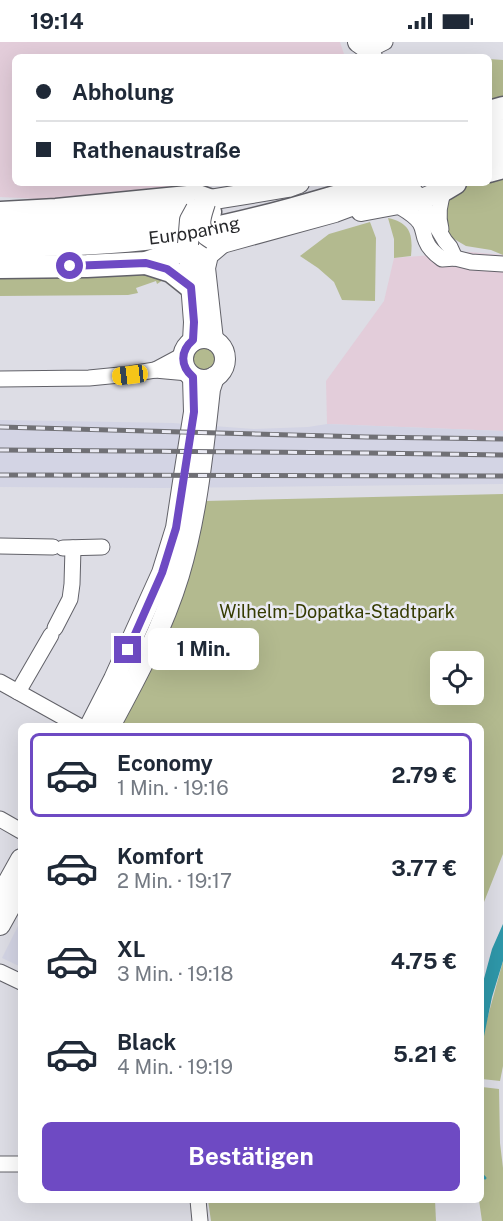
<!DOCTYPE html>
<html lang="de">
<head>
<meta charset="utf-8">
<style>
	:root { --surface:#fff; --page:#f6f6f7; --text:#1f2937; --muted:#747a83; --line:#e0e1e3; --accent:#6e4ac3 }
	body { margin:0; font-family:"Public Sans",sans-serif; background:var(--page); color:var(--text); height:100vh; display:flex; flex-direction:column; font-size:22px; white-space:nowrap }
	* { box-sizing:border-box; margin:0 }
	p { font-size:20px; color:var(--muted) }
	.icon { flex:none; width:33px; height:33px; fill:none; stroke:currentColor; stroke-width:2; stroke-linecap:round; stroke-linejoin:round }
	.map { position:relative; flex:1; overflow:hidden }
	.panel { position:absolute; left:18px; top:681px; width:466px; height:480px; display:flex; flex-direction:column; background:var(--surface); border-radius:9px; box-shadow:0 6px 24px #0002 }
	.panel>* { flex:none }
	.hud { position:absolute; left:12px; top:12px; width:480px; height:132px; border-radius:9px; box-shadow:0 6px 24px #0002; display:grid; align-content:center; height:132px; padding:0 24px; background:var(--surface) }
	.tools { position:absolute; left:430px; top:609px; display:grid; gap:12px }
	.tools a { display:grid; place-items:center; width:54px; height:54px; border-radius:9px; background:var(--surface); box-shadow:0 6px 24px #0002; font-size:30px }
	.end { position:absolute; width:27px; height:27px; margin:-14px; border:8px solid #6e4ac3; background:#fff; box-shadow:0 0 0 3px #fff }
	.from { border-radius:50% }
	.bubble { position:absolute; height:42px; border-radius:9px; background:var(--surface); box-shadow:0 6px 24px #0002; font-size:20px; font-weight:700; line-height:42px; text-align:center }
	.car { position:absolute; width:18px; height:36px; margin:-18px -9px; border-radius:8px; box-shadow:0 0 4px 2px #0007; background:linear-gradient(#f5c518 24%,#345 0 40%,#f5c518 0 76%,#345 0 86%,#f5c518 0) }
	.hud b { display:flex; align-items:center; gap:21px; height:57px; font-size:22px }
	.hud b+b { border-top:2px solid var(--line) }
	.hud i { width:15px; height:15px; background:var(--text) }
	ul { padding:10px 0 0; list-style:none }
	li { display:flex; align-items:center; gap:18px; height:84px; margin:0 12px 9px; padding:0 12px; border:3px solid transparent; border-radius:9px }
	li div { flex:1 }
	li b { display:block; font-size:22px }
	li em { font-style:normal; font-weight:700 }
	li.active { border-color:var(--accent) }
	li>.icon { width:54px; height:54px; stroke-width:1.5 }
	.cta { display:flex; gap:12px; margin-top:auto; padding:12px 24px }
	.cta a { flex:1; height:69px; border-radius:9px; background:var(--accent); color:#fff; font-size:24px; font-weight:700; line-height:69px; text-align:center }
	.status { display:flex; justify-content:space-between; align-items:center; height:42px; padding:0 30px; background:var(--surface); direction:ltr }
	.status svg { height:16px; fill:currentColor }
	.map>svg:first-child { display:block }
	.commercial { fill:#e3cdda }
	.built { fill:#d3d4e4 }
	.green { fill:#b3ba8f; fill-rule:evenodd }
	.water { fill:#2e97a9 }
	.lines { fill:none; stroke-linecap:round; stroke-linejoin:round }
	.stream { stroke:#2e97a9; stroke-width:3 }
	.minor-casing { stroke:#626269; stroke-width:17 }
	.major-casing { stroke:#626269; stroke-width:22 }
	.highway-casing { stroke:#626269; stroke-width:25 }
	.minor { stroke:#fff; stroke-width:15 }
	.major { stroke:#fff; stroke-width:20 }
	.highway { stroke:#fff; stroke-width:22 }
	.rail-casing { stroke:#707075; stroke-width:5 }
	.rail { stroke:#eaeaf3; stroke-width:3; stroke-dasharray:9; stroke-linecap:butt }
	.major-bridge-casing { stroke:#626269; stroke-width:22; stroke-linecap:butt }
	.major-bridge { stroke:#fff; stroke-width:20 }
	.route { stroke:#6e4ac3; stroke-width:8 }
	.labels { text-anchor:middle; stroke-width:5; stroke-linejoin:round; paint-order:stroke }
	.street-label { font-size:18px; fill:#27282b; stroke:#eaeaf3 }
	.park-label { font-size:18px; fill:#363c02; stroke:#eaeaf3 }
</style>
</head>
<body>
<div class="status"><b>19:14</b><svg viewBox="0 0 49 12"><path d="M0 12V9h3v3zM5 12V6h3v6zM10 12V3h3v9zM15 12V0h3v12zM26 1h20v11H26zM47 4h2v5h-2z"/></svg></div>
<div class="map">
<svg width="503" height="1179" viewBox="0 0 503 1179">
	<rect width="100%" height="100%" fill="#dddde5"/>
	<!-- commercial -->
	<g class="commercial">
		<path d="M0 0H340L345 15H15V141H232L133 154 79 159 0 155Z"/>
		<path d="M470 210 503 213V389L327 382 326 339 384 259 394 216Z"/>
	</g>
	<!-- built -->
	<g class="built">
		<path d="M0 378 173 381 254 387 308 385 327 382 503 389V442L164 446 0 445Z"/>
		<path d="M21 878V925L2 916Z"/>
	</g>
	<!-- green -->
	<g class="green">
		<path d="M489 17 503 18V60L489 63Z"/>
		<path d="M503 133V213L491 208 466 204 449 194 447 186 445 160C462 143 466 141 489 141V136Z"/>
		<path d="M388 176C411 181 413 193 411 214L394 216V197Z"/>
		<path d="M370 180 376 196 375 259 342 258 334 240 318 226 300 214 329 192Z"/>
		<path d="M149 228 163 238 157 242 156 239 136 246 138 251 128 253 0 254V234Z"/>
		<circle cx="206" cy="316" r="13"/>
		<path d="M503 452V812L482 865V684H117L205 459ZM441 620H474V652H441Z"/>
		<path d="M503 919V1024L500 1039 482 1037V1004L485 985Z"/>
		<path d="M482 1045 499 1047 500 1101 503 1126V1179H482L479 1158H482Z"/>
		<path d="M208 1158H435L436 1179H211Z"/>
	</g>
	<!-- water -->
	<path class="water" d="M503 882V919L492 955 482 1004V944L492 907Z"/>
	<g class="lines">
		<!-- stream -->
		<path class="stream" d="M482 1133 485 1136"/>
		<defs>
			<g id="minor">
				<path d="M377 4 385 0"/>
				<path d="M415 149 445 199 450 205 455 216"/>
				<path d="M397 163C405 168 415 173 420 181 424 187 423 193 426 199 429 207 435 212 442 217L455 216 471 220 503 222"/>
				<path d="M441 187C437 172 439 160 445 147"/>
				<path d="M155 328 183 313"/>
				<path d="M0 337 89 336 130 332 155 328 188 331"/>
				<path d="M0 504 53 505"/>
				<path d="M63 506 102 505"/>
				<path d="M55 586 70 557 72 542 73 506"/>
				<path d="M0 640 79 684"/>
				<path d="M18 650 51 593"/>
				<path d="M0 777 21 789"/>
				<path d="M0 930 21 940"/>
				<path d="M0 1122H21"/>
				<path d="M198 1158 200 1179"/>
			</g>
			<g id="major">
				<path d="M358 0 368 7 372 15"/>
				<path d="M198 162 209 158 288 145 299 141"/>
				<path d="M361 169 420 158 445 147"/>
				<path d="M188 202 194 280 193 299"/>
				<path d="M187 207 202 203 222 201 335 170 402 145 409 141"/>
				<circle cx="204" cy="317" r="21"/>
				<path d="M213 298 205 226 208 213 222 201"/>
				<path d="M90 684 114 637 162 531 176 486 183 440 194 370 193 335"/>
				<path d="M110 684C136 636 163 586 179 533 197 473 203 410 210 347L214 335"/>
				<path d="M0 855 21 817"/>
				<path d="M0 883 21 845"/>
			</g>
			<g id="highway">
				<path d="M489 70 503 66"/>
				<path d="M489 91 503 88"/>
				<path d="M489 109 503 105"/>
				<path d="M489 129 503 125"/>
				<path d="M445 147 455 141"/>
				<path d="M0 171 56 168 198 154 209 158"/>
				<path d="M0 187C70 187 141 183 210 170"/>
				<path id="s1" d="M0 203C66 204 135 201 201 189 262 177 322 159 382 141"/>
				<path d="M146 221 171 229 191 245"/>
				<path d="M0 225 87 224 146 221 187 207"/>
			</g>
		</defs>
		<!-- minor casing -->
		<use href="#minor" class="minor-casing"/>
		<!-- major casing -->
		<use href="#major" class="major-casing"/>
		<!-- highway casing -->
		<use href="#highway" class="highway-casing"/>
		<!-- minor -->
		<use href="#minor" class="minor"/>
		<!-- major -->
		<use href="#major" class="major"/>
		<!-- highway -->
		<use href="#highway" class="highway"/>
		<defs>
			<g id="rail">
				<path d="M0 385 367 395 503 397"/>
				<path d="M0 408 369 411 503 413"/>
				<path d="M0 433 503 434"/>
			</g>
		</defs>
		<!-- rail casing -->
		<use href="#rail" class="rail-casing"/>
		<!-- rail -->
		<use href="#rail" class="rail"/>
		<defs>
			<g id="major-bridge">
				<path d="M205 161C200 177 195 187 212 197"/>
				<path d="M188 202 190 178 196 167"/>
			</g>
		</defs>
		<!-- major-bridge casing -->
		<use href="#major-bridge" class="major-bridge-casing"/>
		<!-- major-bridge -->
		<use href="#major-bridge" class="major-bridge"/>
	</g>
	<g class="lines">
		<!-- route -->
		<path class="route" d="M70 224 146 221 167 227 191 245 194 280 193 298C180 309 180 324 193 335L194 370 176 486 162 531 128 608"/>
	</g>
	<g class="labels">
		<!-- street labels -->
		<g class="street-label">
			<text dy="6" stroke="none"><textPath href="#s1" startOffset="195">Europaring</textPath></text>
		</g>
		<!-- park labels -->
		<g class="park-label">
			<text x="337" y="576">Wilhelm-Dopatka-Stadtpark</text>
		</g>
	</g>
</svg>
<div class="tools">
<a><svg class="icon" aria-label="locate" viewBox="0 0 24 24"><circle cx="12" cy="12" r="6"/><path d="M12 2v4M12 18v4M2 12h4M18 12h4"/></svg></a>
</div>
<i class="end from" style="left:70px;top:224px"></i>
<i class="end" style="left:128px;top:608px"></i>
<div class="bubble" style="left:148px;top:586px;width:111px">1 Min.</div>
<i class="car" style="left:130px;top:333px;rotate:263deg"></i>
<div class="hud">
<b><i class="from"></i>Abholung</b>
<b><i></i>Rathenaustraße</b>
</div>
<section class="panel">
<ul>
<li class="active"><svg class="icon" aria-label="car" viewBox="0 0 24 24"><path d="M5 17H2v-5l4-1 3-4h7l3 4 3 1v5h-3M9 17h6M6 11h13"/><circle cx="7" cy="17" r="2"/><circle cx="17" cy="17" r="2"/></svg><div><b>Economy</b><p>1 Min. · 19:16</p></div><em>2.79 €</em></li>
<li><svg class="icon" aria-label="car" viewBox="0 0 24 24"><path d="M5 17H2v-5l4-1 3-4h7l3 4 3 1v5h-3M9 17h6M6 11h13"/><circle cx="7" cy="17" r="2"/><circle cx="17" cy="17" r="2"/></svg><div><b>Komfort</b><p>2 Min. · 19:17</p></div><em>3.77 €</em></li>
<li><svg class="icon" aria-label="car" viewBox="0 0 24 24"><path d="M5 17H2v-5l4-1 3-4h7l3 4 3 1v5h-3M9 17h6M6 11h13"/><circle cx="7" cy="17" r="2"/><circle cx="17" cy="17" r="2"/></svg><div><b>XL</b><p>3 Min. · 19:18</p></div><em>4.75 €</em></li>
<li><svg class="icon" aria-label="car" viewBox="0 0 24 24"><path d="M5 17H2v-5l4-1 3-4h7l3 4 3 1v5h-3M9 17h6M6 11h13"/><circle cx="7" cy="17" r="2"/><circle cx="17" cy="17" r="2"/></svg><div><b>Black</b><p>4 Min. · 19:19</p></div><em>5.21 €</em></li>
</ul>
<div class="cta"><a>Bestätigen</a></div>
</section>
</div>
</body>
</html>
